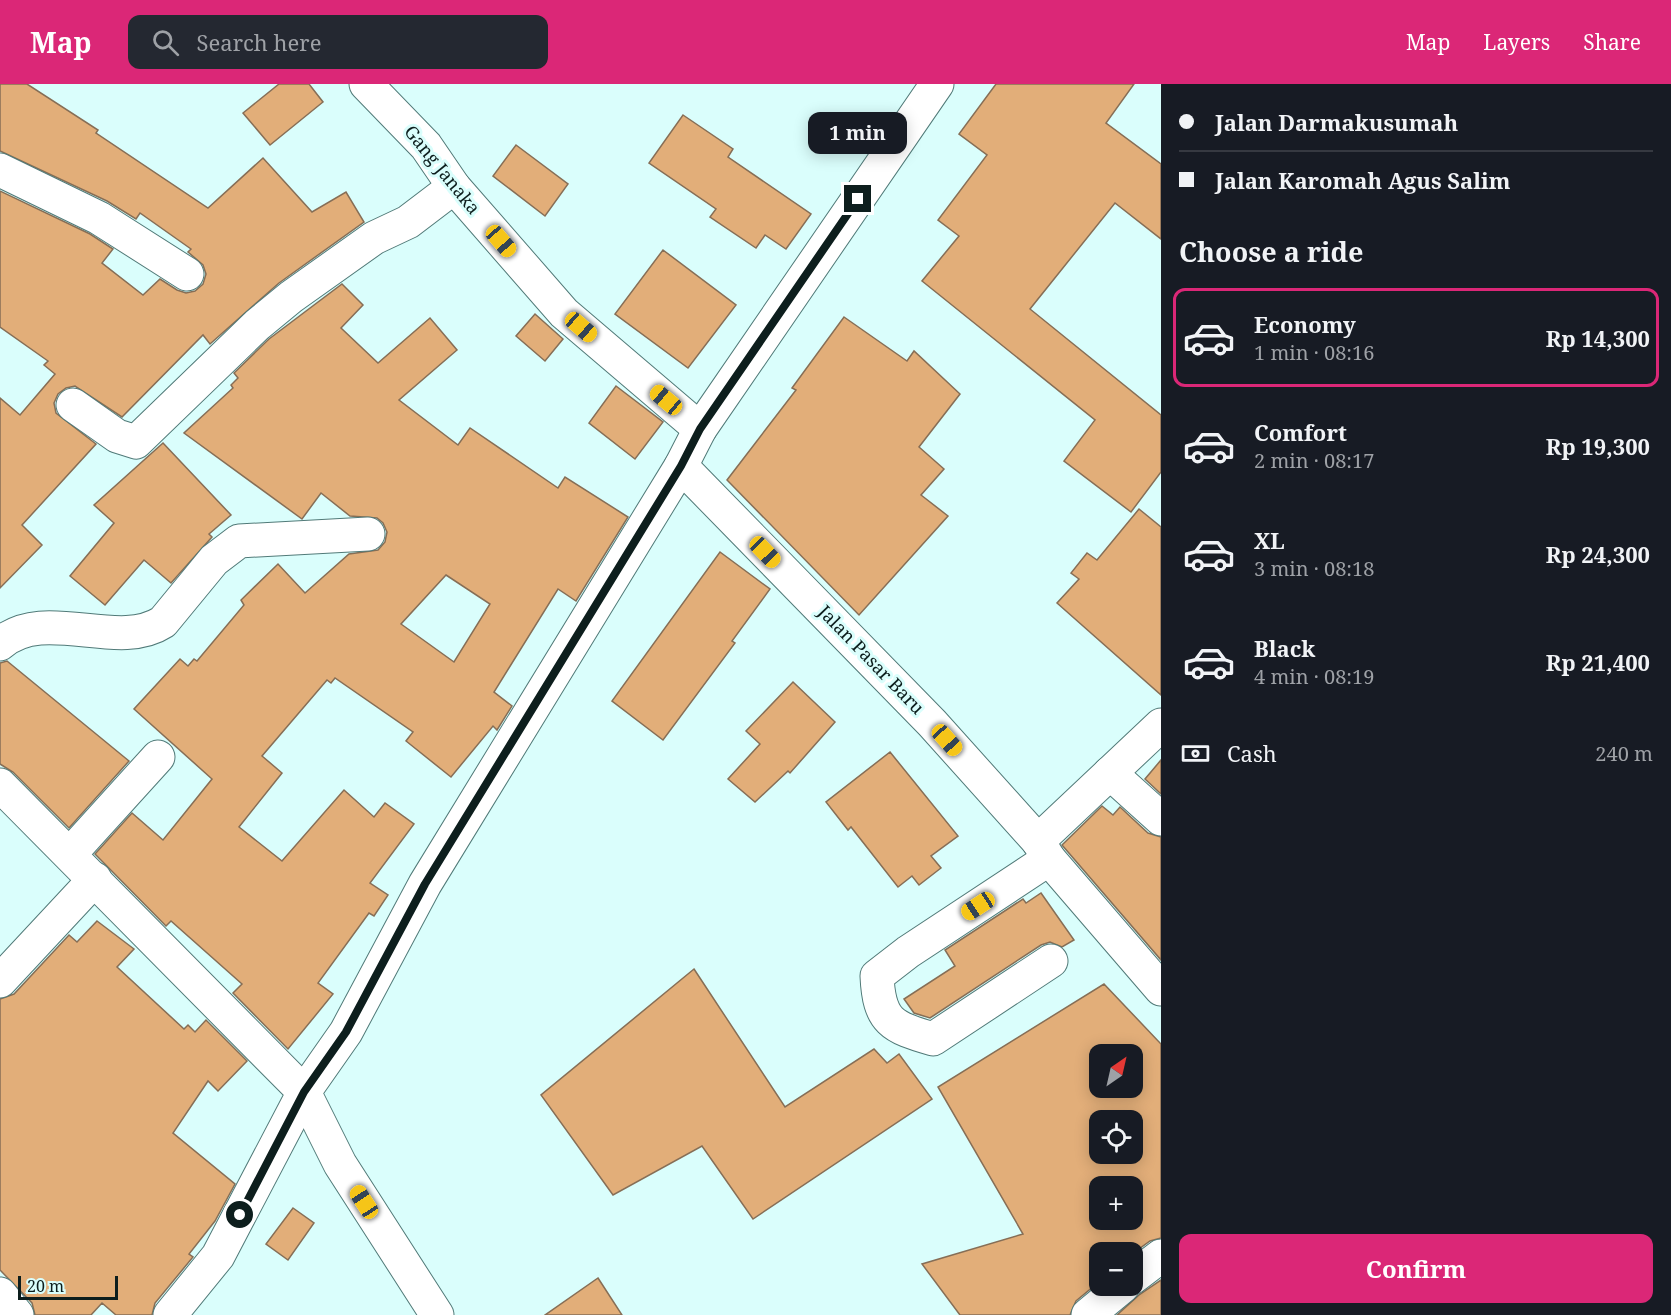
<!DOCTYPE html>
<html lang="en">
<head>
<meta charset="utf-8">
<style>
	:root { --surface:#171b24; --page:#242831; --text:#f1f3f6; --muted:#9ea1a6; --line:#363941; --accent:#db2777 }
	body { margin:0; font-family:"Noto Serif",serif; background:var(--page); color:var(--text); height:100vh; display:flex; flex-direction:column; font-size:22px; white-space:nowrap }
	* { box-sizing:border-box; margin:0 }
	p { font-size:20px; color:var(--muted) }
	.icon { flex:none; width:33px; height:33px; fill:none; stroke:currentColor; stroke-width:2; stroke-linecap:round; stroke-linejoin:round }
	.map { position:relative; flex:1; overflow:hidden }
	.details { display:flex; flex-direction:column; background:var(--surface); width:510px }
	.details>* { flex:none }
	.guide { display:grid; align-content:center; height:132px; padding:0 18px; background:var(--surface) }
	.needle { width:39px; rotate:34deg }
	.controls { position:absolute; left:1089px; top:960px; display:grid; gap:12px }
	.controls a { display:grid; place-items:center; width:54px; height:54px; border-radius:12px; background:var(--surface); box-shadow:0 3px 15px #0003; font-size:30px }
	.scale { position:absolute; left:18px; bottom:15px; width:100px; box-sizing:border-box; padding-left:6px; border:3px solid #0d1e1d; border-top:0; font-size:16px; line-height:21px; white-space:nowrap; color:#0d1e1d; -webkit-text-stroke:4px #dafefc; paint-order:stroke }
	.end { position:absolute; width:27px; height:27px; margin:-14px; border:8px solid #0d1e1d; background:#fff; box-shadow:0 0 0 3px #fff }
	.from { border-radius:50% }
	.bubble { position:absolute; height:42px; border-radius:12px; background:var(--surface); box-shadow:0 3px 15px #0003; font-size:20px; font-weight:700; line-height:42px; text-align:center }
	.car { position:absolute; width:18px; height:36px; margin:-18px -9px; border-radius:8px; box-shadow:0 0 4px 2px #0007; background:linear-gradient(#f5c518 24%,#345 0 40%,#f5c518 0 76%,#345 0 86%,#f5c518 0) }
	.guide b { display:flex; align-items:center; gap:21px; height:57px; font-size:22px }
	.guide b+b { border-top:2px solid var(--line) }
	.guide i { width:15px; height:15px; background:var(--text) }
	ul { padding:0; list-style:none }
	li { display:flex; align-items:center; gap:18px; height:99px; margin:0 12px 9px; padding:0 6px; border:3px solid transparent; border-radius:12px }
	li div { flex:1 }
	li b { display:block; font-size:22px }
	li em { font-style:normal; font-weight:700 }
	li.active { border-color:var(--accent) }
	li>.icon { width:54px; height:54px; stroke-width:1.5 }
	h2 { padding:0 18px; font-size:27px; line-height:72px }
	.pay { display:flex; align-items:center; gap:15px; height:66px; padding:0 18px; font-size:22px }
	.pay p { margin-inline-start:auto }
	.primary-button { display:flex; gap:12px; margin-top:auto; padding:12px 18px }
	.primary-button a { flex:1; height:69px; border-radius:12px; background:var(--accent); color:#fff; font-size:24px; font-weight:700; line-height:69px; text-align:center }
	header { display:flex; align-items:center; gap:36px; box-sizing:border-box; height:84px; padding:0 30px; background:var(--accent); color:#fff }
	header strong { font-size:28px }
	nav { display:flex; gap:33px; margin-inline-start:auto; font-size:21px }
	.search { width:420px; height:54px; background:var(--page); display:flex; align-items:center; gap:15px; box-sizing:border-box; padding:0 21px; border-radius:12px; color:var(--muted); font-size:22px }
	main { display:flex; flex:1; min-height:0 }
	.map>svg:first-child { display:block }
	.building { fill:#e2ae79; stroke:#866e56; stroke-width:1.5; fill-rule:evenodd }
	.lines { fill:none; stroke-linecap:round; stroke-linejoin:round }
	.minor-casing { stroke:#517a78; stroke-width:35 }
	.major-casing { stroke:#517a78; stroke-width:35 }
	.minor { stroke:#fff; stroke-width:33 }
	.major { stroke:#fff; stroke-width:33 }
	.route { stroke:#0d1e1d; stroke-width:8 }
	.labels { text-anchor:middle; stroke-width:6; stroke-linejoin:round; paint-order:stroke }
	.street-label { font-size:18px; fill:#0d1e1d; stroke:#dafefc }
</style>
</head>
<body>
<header>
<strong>Map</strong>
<div class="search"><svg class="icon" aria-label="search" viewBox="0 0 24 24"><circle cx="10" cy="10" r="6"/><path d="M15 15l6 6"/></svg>Search here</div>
<nav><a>Map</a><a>Layers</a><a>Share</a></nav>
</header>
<main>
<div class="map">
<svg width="1161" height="1231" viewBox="0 0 1161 1231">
	<rect width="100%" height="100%" fill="#dafefc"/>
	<!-- building -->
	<g class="building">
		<path d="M0 0H27L98 46 96 49 208 124 263 74 312 128 346 108 364 138 279 199 210 260 203 251 122 333 75 302 66 304 58 310 54 319 56 329 96 360 22 441 42 461 0 504V314L20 331 55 290 44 281 48 277 0 243V107L90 150 113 165 102 179 143 211 160 195 177 206 186 209 195 207 203 200 206 190 203 181 188 168 191 165 140 129 136 135 107 117 0 67Z"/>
		<path d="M279 0H309L323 18 270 61 243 29Z"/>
		<path d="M996 0H1134L1106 39 1161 80V155L1115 119 1030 225 1161 331V388L1131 428 1064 377 1095 336 922 197 959 152 938 136 987 71 959 50Z"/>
		<path d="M683 31 733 65 728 73 811 130 786 165 765 151 756 164 710 133 716 125 649 79Z"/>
		<path d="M516 61 568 100 545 132 493 92Z"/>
		<path d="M663 166 736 221 688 284 615 230Z"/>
		<path d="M342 200 363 221 341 244 378 279 430 234 457 266 399 316 458 361 470 344 558 404 565 393 628 433 576 517 558 505 494 608 512 622 497 646 493 642 451 693 406 657 413 648 335 594 331 599 327 596 262 672 282 689 239 743 282 777 344 706 374 733 385 719 414 740 370 799 388 811 374 832 369 829 318 899 333 910 288 965 233 909 242 900 171 837 166 842 95 770 132 729 163 756 212 695 134 625 180 575 188 582 194 575 197 577 244 521 241 516 278 480 305 509 349 470 378 466 385 458 387 448 383 439 377 434 350 432 321 409 302 435 184 349 233 304 231 301 238 294 234 289 269 255ZM446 491 490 520 454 578 401 540Z"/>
		<path d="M535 230 563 255 545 277 516 252Z"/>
		<path d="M844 233 907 277 914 267 960 310 919 363 944 385 921 411 948 432 859 531 727 396 796 306 792 304Z"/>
		<path d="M616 302 663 338 635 375 589 339Z"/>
		<path d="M163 359 231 431 209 450 212 453 171 499 144 476 105 521 70 492 114 439 94 421Z"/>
		<path d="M1139 425 1161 443V611L1057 519 1079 495 1071 489 1087 469 1097 476Z"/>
		<path d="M720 468 770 505 732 557 735 559 663 656 612 617Z"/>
		<path d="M7 577 129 677 69 744 13 688 0 680V579Z"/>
		<path d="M793 598 835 638 790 689 788 687 755 718 728 695 760 660 746 647Z"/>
		<path d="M890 668 958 752 931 772 941 784 919 801 912 792 898 803 851 743 848 746 826 718Z"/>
		<path d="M1161 676V710L1145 695Z"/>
		<path d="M1102 722 1113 731 1120 723 1148 749 1161 753V876L1062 761Z"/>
		<path d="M1041 809 1074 856 1062 863 1050 858 1041 861 930 934 914 929 904 915 955 882 945 866 1023 815 1026 819Z"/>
		<path d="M97 837 134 865 117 883 184 945 188 941 195 948 206 936 247 977 218 1007 208 997 173 1049 235 1100 215 1137 189 1170 193 1173 155 1219 152 1231H116L102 1219 91 1231H35L32 1219 0 1186V915L14 910 69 851 77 858Z"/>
		<path d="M694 885 785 1023 874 965 887 979 899 970 932 1015 753 1135 702 1062 613 1111 541 1011Z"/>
		<path d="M1104 900 1161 960V1154L1150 1157 1132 1170 1100 1168V1197L1076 1217 1070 1231H960L922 1180 1023 1150 938 1003ZM1100 970H1132V1004H1100ZM1100 1036H1132V1070H1100ZM1100 1102H1132V1136H1100Z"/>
		<path d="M293 1124 314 1139 288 1176 266 1160Z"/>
		<path d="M598 1194 622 1231H545Z"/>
		<path d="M1161 1196V1231H1117L1139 1211Z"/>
	</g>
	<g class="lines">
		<defs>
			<g id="minor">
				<path d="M366 0 426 62 454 103 564 229 700 345"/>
				<path d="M0 86 99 134 187 190"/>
				<path d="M73 321 117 352 136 358 257 241 291 213 374 154 408 138 454 103"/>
				<path d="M681 382 932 639 1038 757 1161 641"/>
				<path d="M0 560C44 521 117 568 163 538L214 476 239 457 368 450"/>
				<path d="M1110 689 1161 735"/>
				<path d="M0 701 304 1008 218 1172 170 1231"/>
				<path d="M1038 757 1049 775 1161 905"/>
				<path d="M70 770 158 673"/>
				<path d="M1049 775 908 868 877 892C879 938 892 943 933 955L1051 877"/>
				<path d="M0 897 95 795"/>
				<path d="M1132 1194 1161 1172"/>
				<path d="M0 1210 17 1231"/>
				<path d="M1088 1231 1123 1202"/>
			</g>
			<path id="major" d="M437 1231 340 1080 304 1008 346 948 425 800 681 382 700 345 937 0"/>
		</defs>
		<!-- minor casing -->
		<use href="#minor" class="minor-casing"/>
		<!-- major casing -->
		<use href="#major" class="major-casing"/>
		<!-- minor -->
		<use href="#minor" class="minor"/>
		<!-- major -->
		<use href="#major" class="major"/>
	</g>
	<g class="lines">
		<!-- route -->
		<path class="route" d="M240 1131 304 1008 346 948 425 800 681 382 700 345 858 115"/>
	</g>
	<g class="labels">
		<!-- street labels -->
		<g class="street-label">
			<text transform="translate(442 86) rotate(51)" y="6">Gang Janaka</text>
			<text transform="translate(871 576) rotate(46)" y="6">Jalan Pasar Baru</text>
		</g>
	</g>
</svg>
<div class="controls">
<a><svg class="needle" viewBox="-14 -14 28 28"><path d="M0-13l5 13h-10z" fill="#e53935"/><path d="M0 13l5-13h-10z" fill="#9ea1a6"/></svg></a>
<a><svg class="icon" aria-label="locate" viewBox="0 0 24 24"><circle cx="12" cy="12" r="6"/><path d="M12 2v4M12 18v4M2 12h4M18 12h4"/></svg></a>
<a>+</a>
<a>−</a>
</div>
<div class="scale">20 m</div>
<i class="end from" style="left:240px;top:1131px"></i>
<i class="end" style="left:858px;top:115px"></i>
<div class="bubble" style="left:808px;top:28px;width:99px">1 min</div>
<i class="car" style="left:501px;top:157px;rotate:139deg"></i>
<i class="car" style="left:581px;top:243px;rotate:131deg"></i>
<i class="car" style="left:666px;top:316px;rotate:310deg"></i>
<i class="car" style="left:765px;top:468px;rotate:136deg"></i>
<i class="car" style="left:947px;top:656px;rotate:138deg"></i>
<i class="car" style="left:978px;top:822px;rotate:237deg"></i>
<i class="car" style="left:364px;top:1118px;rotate:327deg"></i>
</div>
<section class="details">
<div class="guide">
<b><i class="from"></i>Jalan Darmakusumah</b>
<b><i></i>Jalan Karomah Agus Salim</b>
</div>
<h2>Choose a ride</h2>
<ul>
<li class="active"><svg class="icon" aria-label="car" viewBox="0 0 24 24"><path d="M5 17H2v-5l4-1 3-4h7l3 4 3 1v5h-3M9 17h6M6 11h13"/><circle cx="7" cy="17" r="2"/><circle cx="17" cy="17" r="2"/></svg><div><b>Economy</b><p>1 min · 08:16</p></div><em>Rp 14,300</em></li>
<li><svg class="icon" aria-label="car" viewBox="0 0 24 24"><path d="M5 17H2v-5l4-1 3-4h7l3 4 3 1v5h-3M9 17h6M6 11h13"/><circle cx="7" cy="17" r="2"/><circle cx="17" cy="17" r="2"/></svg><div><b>Comfort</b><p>2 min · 08:17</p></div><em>Rp 19,300</em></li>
<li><svg class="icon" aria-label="car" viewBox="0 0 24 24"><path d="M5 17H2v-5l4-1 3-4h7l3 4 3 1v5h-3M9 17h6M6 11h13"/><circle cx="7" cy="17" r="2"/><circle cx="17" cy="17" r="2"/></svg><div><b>XL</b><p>3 min · 08:18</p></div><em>Rp 24,300</em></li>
<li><svg class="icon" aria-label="car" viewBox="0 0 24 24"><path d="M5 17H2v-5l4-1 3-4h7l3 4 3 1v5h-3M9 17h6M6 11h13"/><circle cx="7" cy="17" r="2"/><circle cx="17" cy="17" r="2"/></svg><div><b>Black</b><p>4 min · 08:19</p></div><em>Rp 21,400</em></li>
</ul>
<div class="pay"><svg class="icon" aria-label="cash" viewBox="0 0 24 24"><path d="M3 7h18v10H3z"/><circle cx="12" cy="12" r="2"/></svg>Cash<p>240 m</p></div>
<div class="primary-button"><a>Confirm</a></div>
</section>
</main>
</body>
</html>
